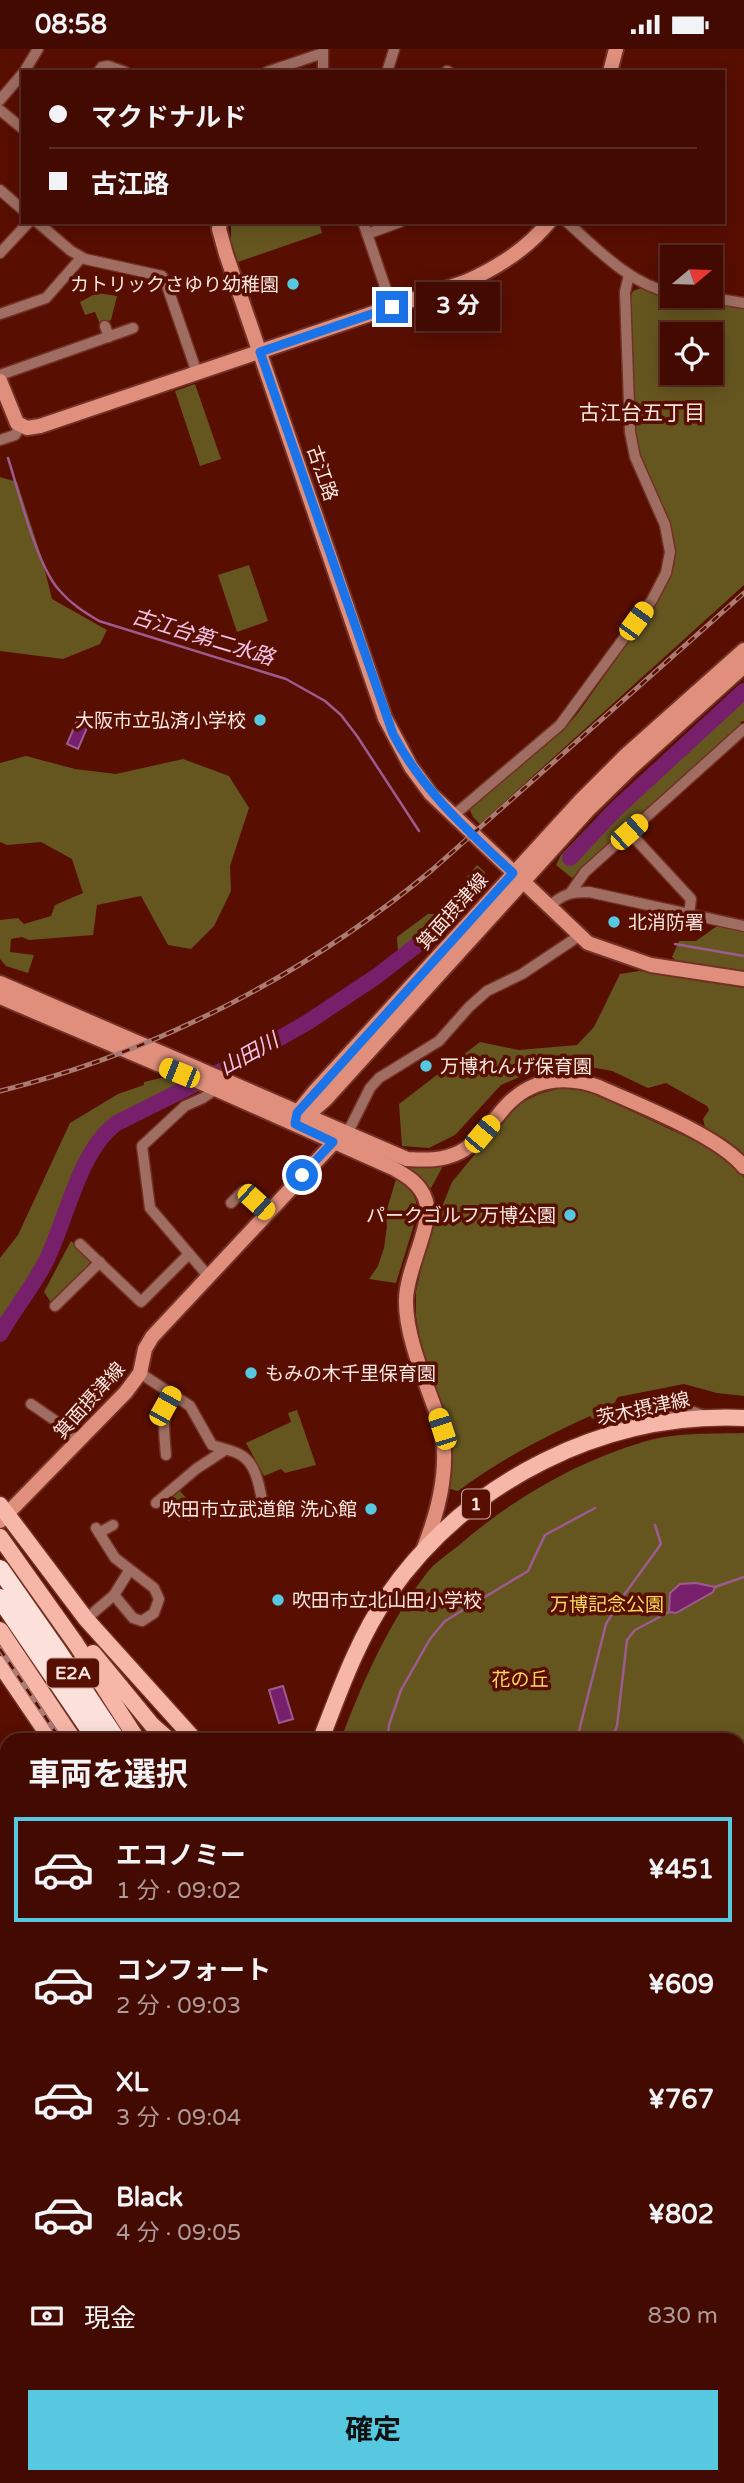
<!DOCTYPE html>
<html lang="ja">
<head>
<meta charset="utf-8">
<style>
	:root { --surface:#420a00; --page:#4c180f; --text:#f1f3f6; --muted:#ae9a99; --line:#5a2b22; --accent:#56c9e1 }
	body { margin:0; font-family:"Varela Round","Noto Sans JP",sans-serif; background:var(--page); color:var(--text); height:100vh; display:flex; flex-direction:column; font-size:26px; white-space:nowrap }
	* { box-sizing:border-box; margin:0 }
	p { font-size:23px; color:var(--muted) }
	.icon { flex:none; width:38px; height:38px; fill:none; stroke:currentColor; stroke-width:2; stroke-linecap:round; stroke-linejoin:round }
	.map { position:relative; flex:1; overflow:hidden }
	.panel { position:absolute; left:0px; top:1684px; width:746px; height:751px; display:flex; flex-direction:column; background:var(--surface); border-radius:21px 21px 0 0; box-shadow:0 4px 18px #0003,0 0 0 2px var(--line) }
	.panel>* { flex:none }
	.banner { position:absolute; left:21px; top:21px; width:704px; height:154px; border-radius:0px; box-shadow:0 4px 18px #0003,0 0 0 2px var(--line); display:grid; align-content:center; height:154px; padding:0 28px; background:var(--surface) }
	.needle { width:46px; rotate:71deg }
	.buttons { position:absolute; left:660px; top:196px; display:grid; gap:14px }
	.buttons a { display:grid; place-items:center; width:63px; height:63px; border-radius:0px; background:var(--surface); box-shadow:0 4px 18px #0003,0 0 0 2px var(--line); font-size:35px }
	.end { position:absolute; width:32px; height:32px; margin:-16px; border:9px solid #1a73e8; background:#fff; box-shadow:0 0 0 4px #fff }
	.from { border-radius:50% }
	.bubble { position:absolute; height:49px; border-radius:0px; background:var(--surface); box-shadow:0 4px 18px #0003,0 0 0 2px var(--line); font-size:23px; font-weight:700; line-height:49px; text-align:center }
	.car { position:absolute; width:21px; height:42px; margin:-21px -10px; border-radius:9px; box-shadow:0 0 5px 2px #0007; background:linear-gradient(#f5c518 24%,#345 0 40%,#f5c518 0 76%,#345 0 86%,#f5c518 0) }
	.banner b { display:flex; align-items:center; gap:24px; height:66px; font-size:26px }
	.banner b+b { border-top:2px solid var(--line) }
	.banner i { width:18px; height:18px; background:var(--text) }
	ul { padding:0; list-style:none }
	li { display:flex; align-items:center; gap:21px; height:105px; margin:0 14px 10px; padding:0 14px; border:4px solid transparent; border-radius:0px }
	li div { flex:1 }
	li b { display:block; font-size:26px }
	li em { font-style:normal; font-weight:700 }
	li.selected { border-color:var(--accent) }
	li>.icon { width:63px; height:63px; stroke-width:1.5 }
	h2 { padding:0 28px; font-size:32px; line-height:84px }
	.pay { display:flex; align-items:center; gap:18px; height:77px; padding:0 28px; font-size:26px }
	.pay p { margin-inline-start:auto }
	.cta { display:flex; gap:14px; margin-top:auto; padding:14px 28px }
	.cta a { flex:1; height:80px; border-radius:0px; background:var(--accent); color:#111; font-size:28px; font-weight:700; line-height:80px; text-align:center }
	.status { display:flex; justify-content:space-between; align-items:center; height:49px; padding:0 35px; background:var(--surface); direction:ltr }
	.status svg { height:19px; fill:currentColor }
	.map>svg:first-child { display:block }
	.green { fill:#655620; fill-rule:evenodd }
	.water { fill:#771f6b; stroke:#9e5b8f; stroke-width:2 }
	.lines { fill:none; stroke-linecap:round; stroke-linejoin:round }
	.stream { stroke:#9e5b8f; stroke-width:2.5 }
	.river { stroke:#771f6b; stroke-width:16 }
	.street-casing { stroke:#723124; stroke-width:13 }
	.secondary-casing { stroke:#723124; stroke-width:18 }
	.primary-casing { stroke:#723124; stroke-width:19 }
	.highway-casing { stroke:#723124; stroke-width:21 }
	.street { stroke:#9f6d61; stroke-width:10 }
	.secondary { stroke:#df8f7c; stroke-width:14 }
	.primary { stroke:#f6b7a8; stroke-width:16 }
	.highway { stroke:#fbe1da; stroke-width:18 }
	.rail-casing { stroke:#a97b72; stroke-width:5 }
	.rail { stroke:#580e00; stroke-width:2.5; stroke-dasharray:8; stroke-linecap:butt }
	.route { stroke:#1a73e8; stroke-width:9 }
	.poi-dot { fill:#56c9e1; stroke:#580e00; stroke-width:2.5 }
	.labels { text-anchor:middle; stroke-width:7; stroke-linejoin:round; paint-order:stroke }
	.shield { fill:#580e00; stroke:#c9a69e; stroke-width:2 }
	.shield-label { font-size:18px; font-weight:bold; fill:#fae7e2 }
	.poi-label { font-size:19px; fill:#fae7e2; stroke:#580e00; text-anchor:end }
	.street-label { font-size:19px; fill:#fae7e2; stroke:#580e00 }
	.park-label { font-size:19px; fill:#fad85d; stroke:#580e00 }
	.neighbourhood-label { font-size:21px; fill:#fae7e2; stroke:#580e00 }
	.water-label { font-size:21px; font-style:italic; fill:#f2c3e8; stroke:#580e00 }
</style>
</head>
<body>
<div class="status"><b>08:58</b><svg viewBox="0 0 49 12"><path d="M0 12V9h3v3zM5 12V6h3v6zM10 12V3h3v9zM15 12V0h3v12zM26 1h20v11H26zM47 4h2v5h-2z"/></svg></div>
<div class="map">
<svg width="744" height="2434" viewBox="0 0 744 2434">
	<rect width="100%" height="100%" fill="#580e00"/>
	<!-- green -->
	<g class="green">
		<path d="M231 173H319L322 184 238 213 231 193Z"/>
		<path d="M641 239 671 248 744 258V536L480 775 473 768 469 759 564 680 578 664 656 554 672 525 676 502 670 475 639 407 634 381 629 251 633 242ZM672 285H710V324H672Z"/>
		<path d="M97 244 117 247 111 271 100 275 95 263 85 266 80 253Z"/>
		<path d="M195 335 221 410 200 417 175 342Z"/>
		<path d="M0 428 17 433 42 510 52 550 107 581 100 595 63 610 0 602Z"/>
		<path d="M249 516 268 572 237 583 218 526Z"/>
		<path d="M744 650V672L740 673 742 676 572 829 556 816 561 806 607 758 614 757 618 765 609 775 729 663 732 664Z"/>
		<path d="M26 707 75 720 116 725 183 710 229 727 249 759 230 817 231 842 214 877 191 900 168 896 141 847 97 856 93 886 29 891 22 888 11 890 10 903 34 906 28 924 6 917 0 910V871L18 869 24 875 51 867 55 856 83 844 72 810 41 793 7 796 0 793V714Z"/>
		<path d="M477 816 485 823C486 839 480 845 469 856L461 852 428 882 410 907 398 903 397 888 428 865H436L453 844 463 840 465 830Z"/>
		<path d="M717 877 744 883V926L682 917 672 908 679 892H696Z"/>
		<path d="M639 922 744 939V1107L732 1096 705 1078 703 1070 709 1061 707 1057 666 1034 648 1039 612 1022 575 1015 547 1016 501 1036 455 1086 429 1099 402 1097 399 1055 480 993 519 1001 577 996 594 978 620 925Z"/>
		<path d="M165 1028 182 1036C152 1052 113 1065 92 1092L40 1213 0 1275V1209L18 1186 70 1074 118 1045 144 1036V1033Z"/>
		<path d="M564 1038 582 1039 708 1098 725 1108 744 1128V1347L717 1344 684 1335 618 1348 609 1363 593 1370 590 1367C542 1389 500 1411 458 1442L450 1440 449 1386 446 1368 420 1292 416 1267V1242L427 1195 452 1133 498 1077 519 1055 539 1045Z"/>
		<path d="M409 1116H440L443 1117 431 1139 427 1138 407 1119Z"/>
		<path d="M396 1130C412 1138 418 1149 417 1166L396 1234 369 1230 378 1217 384 1199 387 1177 385 1167Z"/>
		<path d="M71 1192 96 1214 52 1255 44 1243Z"/>
		<path d="M297 1361 316 1416 285 1424 281 1420 264 1427 246 1394 291 1373 288 1364Z"/>
		<path d="M744 1384V2434H467L465 2427H738V1690H341C363 1632 388 1575 426 1525 434 1514 448 1505 458 1497 511 1451 575 1413 643 1393 675 1383 711 1385 744 1384Z"/>
		<path d="M179 1441 198 1462 189 1472 172 1452 173 1445Z"/>
	</g>
	<!-- water -->
	<g class="water">
		<path d="M81 662 92 667 78 700 67 695Z"/>
		<path d="M696 1534 715 1538 713 1543 676 1564 669 1563 670 1544 680 1535Z"/>
		<path d="M283 1637 293 1670 279 1674 269 1641Z"/>
	</g>
	<g class="lines">
		<!-- stream -->
		<g class="stream">
			<path d="M8 409C19 443 37 518 60 542 71 555 84 563 99 572L286 630 325 652 341 666 357 687 419 782"/>
			<path d="M675 895 744 907"/>
			<path d="M715 1538 744 1528"/>
			<path d="M388 1690 389 1676 401 1641 430 1590 445 1572 528 1522 545 1486 595 1459"/>
			<path d="M577 1690 606 1575 624 1546 661 1495 655 1476"/>
			<path d="M612 1690 617 1677 627 1591 635 1581 669 1563"/>
			<path d="M738 1852H744"/>
			<path d="M738 2049 744 2054"/>
			<path d="M738 2325 744 2327"/>
		</g>
		<!-- river -->
		<g class="river">
			<path d="M570 809 616 760 744 642"/>
			<path d="M0 1285C14 1260 33 1238 46 1212 67 1170 79 1101 117 1074L231 1017 308 973 377 927 430 886 463 847"/>
		</g>
		<defs>
			<g id="street">
				<path d="M447 22 449 23"/>
				<path d="M24 23 38 0"/>
				<path d="M98 23 102 18 108 17 125 23"/>
				<path d="M267 23 323 4"/>
				<path d="M323 23V1"/>
				<path d="M387 23 394 1"/>
				<path d="M0 51 23 24"/>
				<path d="M0 61 23 80"/>
				<path d="M0 141 23 161"/>
				<path d="M37 173 71 202 85 210 162 227 167 237 197 324"/>
				<path d="M363 173 392 258"/>
				<path d="M567 173C598 201 630 235 672 244"/>
				<path d="M367 185 400 173"/>
				<path d="M0 204 29 173"/>
				<path d="M701 247 744 254"/>
				<path d="M0 265 46 249 81 209"/>
				<path d="M105 277 109 288"/>
				<path d="M0 326 133 279"/>
				<path d="M0 391 15 386 20 377"/>
				<path d="M453 767 560 676 652 551 666 524 670 503 665 476 635 408 630 383 625 243 629 226"/>
				<path d="M629 783 691 850 689 865"/>
				<path d="M571 843 585 823 744 680"/>
				<path d="M549 858C562 845 571 843 589 843L744 877"/>
				<path d="M344 1084 351 1077 370 1039 379 1029 439 992 469 958 487 942 522 925 579 887"/>
				<path d="M231 1154 243 1142 268 1164"/>
				<path d="M80 1195 141 1253 189 1205"/>
				<path d="M209 1228 150 1159 142 1097 185 1057 203 1049 219 1038"/>
				<path d="M55 1257 100 1213"/>
				<path d="M140 1324 190 1357 212 1396C221 1399 231 1401 239 1405 258 1414 260 1443 264 1461"/>
				<path d="M31 1355 63 1377 78 1392"/>
				<path d="M617 1381 640 1363 679 1358 702 1366"/>
				<path d="M166 1406C164 1383 161 1365 172 1344"/>
				<path d="M156 1454 196 1420 225 1401"/>
				<path d="M96 1479 115 1509 154 1539 159 1550 154 1564 142 1572 133 1569 114 1546"/>
				<path d="M99 1484 113 1476"/>
				<path d="M86 1570 114 1546 129 1522"/>
				<path d="M0 1970 7 1969"/>
				<path d="M0 2073 7 2066"/>
				<path d="M230 2427 232 2434"/>
			</g>
			<g id="secondary">
				<path d="M610 23 616 0"/>
				<path d="M220 173 219 180 226 205 385 669 411 718 431 745 588 894 651 916 744 930"/>
				<path d="M0 332 17 374 27 379 40 377 465 233C497 219 526 201 549 173"/>
				<path d="M0 934 407 1110C425 1111 442 1112 460 1103 479 1093 491 1074 505 1058 530 1030 565 1025 599 1038 638 1056 718 1086 744 1118"/>
				<path d="M0 948 193 1030 393 1119C407 1127 421 1135 426 1152 433 1176 406 1221 406 1251 405 1290 430 1342 442 1380 449 1423 438 1464 422 1504"/>
				<path d="M296 1070 297 1064 315 1042 581 751 626 706 744 601"/>
				<path d="M302 1071 325 1051 588 761 632 718 744 617"/>
				<path d="M0 1472 126 1343 140 1324 145 1300 152 1288 339 1088"/>
			</g>
			<g id="primary">
				<path d="M0 1456 86 1570 194 1690"/>
				<path d="M0 1488 76 1595 137 1690"/>
				<path d="M0 1581 73 1690"/>
				<path d="M93 1604 152 1676 168 1690"/>
				<path d="M0 1615 51 1690"/>
				<path d="M321 1690C340 1641 358 1590 388 1546 468 1431 605 1363 744 1369"/>
				<path d="M373 2427 376 2434"/>
				<path d="M442 2427 444 2434"/>
				<path d="M41 2434 43 2427"/>
			</g>
			<g id="highway">
				<path d="M0 1520 58 1603 116 1690"/>
				<path d="M0 1549 96 1690"/>
				<path d="M402 2427 405 2434"/>
				<path d="M419 2427 422 2434"/>
			</g>
		</defs>
		<!-- street casing -->
		<use href="#street" class="street-casing"/>
		<!-- secondary casing -->
		<use href="#secondary" class="secondary-casing"/>
		<!-- primary casing -->
		<use href="#primary" class="primary-casing"/>
		<!-- highway casing -->
		<use href="#highway" class="highway-casing"/>
		<!-- street -->
		<use href="#street" class="street"/>
		<!-- secondary -->
		<use href="#secondary" class="secondary"/>
		<!-- primary -->
		<use href="#primary" class="primary"/>
		<!-- highway -->
		<use href="#highway" class="highway"/>
		<defs>
			<g id="rail">
				<path d="M0 1042C157 1003 307 925 432 821L744 544"/>
				<path d="M0 1600 60 1690"/>
				<path d="M354 2427 357 2434"/>
			</g>
		</defs>
		<!-- rail casing -->
		<use href="#rail" class="rail-casing"/>
		<!-- rail -->
		<use href="#rail" class="rail"/>
	</g>
	<g class="lines">
		<!-- route -->
		<path class="route" d="M302 1126 333 1093 295 1075 297 1064 513 824C467 781 422 741 393 685L260 303 392 258"/>
	</g>
	<!-- markers -->
	<g class="poi-dot">
		<circle cx="293" cy="235" r="7"/>
		<circle cx="260" cy="671" r="7"/>
		<circle cx="614" cy="873" r="7"/>
		<circle cx="426" cy="1017" r="7"/>
		<circle cx="570" cy="1166" r="7"/>
		<circle cx="251" cy="1324" r="7"/>
		<circle cx="371" cy="1460" r="7"/>
		<circle cx="278" cy="1551" r="7"/>
	</g>
	<g class="labels">
		<!-- shield labels -->
		<g class="shield">
			<rect x="462" y="1440.5" width="28" height="29" rx="5"/>
			<rect x="47" y="1609.5" width="52" height="29" rx="5"/>
		</g>
		<g class="shield-label">
			<text x="476" y="1461">1</text>
			<text x="73" y="1630">E2A</text>
		</g>
		<!-- poi labels -->
		<g class="poi-label">
			<text x="279" y="242">カトリックさゆり幼稚園</text>
			<text x="246" y="678">大阪市立弘済小学校</text>
			<text x="628" y="880" text-anchor="start">北消防署</text>
			<text x="440" y="1024" text-anchor="start">万博れんげ保育園</text>
			<text x="556" y="1173">パークゴルフ万博公園</text>
			<text x="265" y="1331" text-anchor="start">もみの木千里保育園</text>
			<text x="357" y="1467">吹田市立武道館 洗心館</text>
			<text x="292" y="1558" text-anchor="start">吹田市立北山田小学校</text>
		</g>
		<!-- street labels -->
		<g class="street-label">
			<text transform="translate(323 424) rotate(71)" y="7">古江路</text>
			<text transform="translate(452 862) rotate(-48)" y="7">箕面摂津線</text>
			<text transform="translate(89 1351) rotate(-48)" y="7">箕面摂津線</text>
			<text transform="translate(643 1359) rotate(-12)" y="7">茨木摂津線</text>
		</g>
		<!-- park labels -->
		<g class="park-label">
			<text x="607" y="1562">万博記念公園</text>
			<text x="520" y="1637">花の丘</text>
		</g>
		<!-- neighbourhood labels -->
		<g class="neighbourhood-label">
			<text x="642" y="371">古江台五丁目</text>
		</g>
		<!-- water labels -->
		<g class="water-label">
			<text transform="translate(203 588) rotate(17)" y="7">古江台第二水路</text>
			<text transform="translate(249 1005) rotate(-29)" y="7">山田川</text>
		</g>
	</g>
</svg>
<div class="buttons">
<a><svg class="needle" viewBox="-14 -14 28 28"><path d="M0-13l5 13h-10z" fill="#e53935"/><path d="M0 13l5-13h-10z" fill="#ae9a99"/></svg></a>
<a><svg class="icon" aria-label="locate" viewBox="0 0 24 24"><circle cx="12" cy="12" r="6"/><path d="M12 2v4M12 18v4M2 12h4M18 12h4"/></svg></a>
</div>
<i class="end from" style="left:302px;top:1126px"></i>
<i class="end" style="left:392px;top:258px"></i>
<div class="bubble" style="left:416px;top:233px;width:84px">3 分</div>
<i class="car" style="left:636px;top:572px;rotate:36deg"></i>
<i class="car" style="left:629px;top:783px;rotate:48deg"></i>
<i class="car" style="left:179px;top:1024px;rotate:292deg"></i>
<i class="car" style="left:482px;top:1085px;rotate:40deg"></i>
<i class="car" style="left:256px;top:1153px;rotate:132deg"></i>
<i class="car" style="left:165px;top:1357px;rotate:29deg"></i>
<i class="car" style="left:442px;top:1380px;rotate:342deg"></i>
<div class="banner">
<b><i class="from"></i>マクドナルド</b>
<b><i></i>古江路</b>
</div>
<section class="panel">
<h2>車両を選択</h2>
<ul>
<li class="selected"><svg class="icon" aria-label="car" viewBox="0 0 24 24"><path d="M5 17H2v-5l4-1 3-4h7l3 4 3 1v5h-3M9 17h6M6 11h13"/><circle cx="7" cy="17" r="2"/><circle cx="17" cy="17" r="2"/></svg><div><b>エコノミー</b><p>1 分 · 09:02</p></div><em>¥451</em></li>
<li><svg class="icon" aria-label="car" viewBox="0 0 24 24"><path d="M5 17H2v-5l4-1 3-4h7l3 4 3 1v5h-3M9 17h6M6 11h13"/><circle cx="7" cy="17" r="2"/><circle cx="17" cy="17" r="2"/></svg><div><b>コンフォート</b><p>2 分 · 09:03</p></div><em>¥609</em></li>
<li><svg class="icon" aria-label="car" viewBox="0 0 24 24"><path d="M5 17H2v-5l4-1 3-4h7l3 4 3 1v5h-3M9 17h6M6 11h13"/><circle cx="7" cy="17" r="2"/><circle cx="17" cy="17" r="2"/></svg><div><b>XL</b><p>3 分 · 09:04</p></div><em>¥767</em></li>
<li><svg class="icon" aria-label="car" viewBox="0 0 24 24"><path d="M5 17H2v-5l4-1 3-4h7l3 4 3 1v5h-3M9 17h6M6 11h13"/><circle cx="7" cy="17" r="2"/><circle cx="17" cy="17" r="2"/></svg><div><b>Black</b><p>4 分 · 09:05</p></div><em>¥802</em></li>
</ul>
<div class="pay"><svg class="icon" aria-label="cash" viewBox="0 0 24 24"><path d="M3 7h18v10H3z"/><circle cx="12" cy="12" r="2"/></svg>現金<p>830 m</p></div>
<div class="cta"><a>確定</a></div>
</section>
</div>
</body>
</html>
